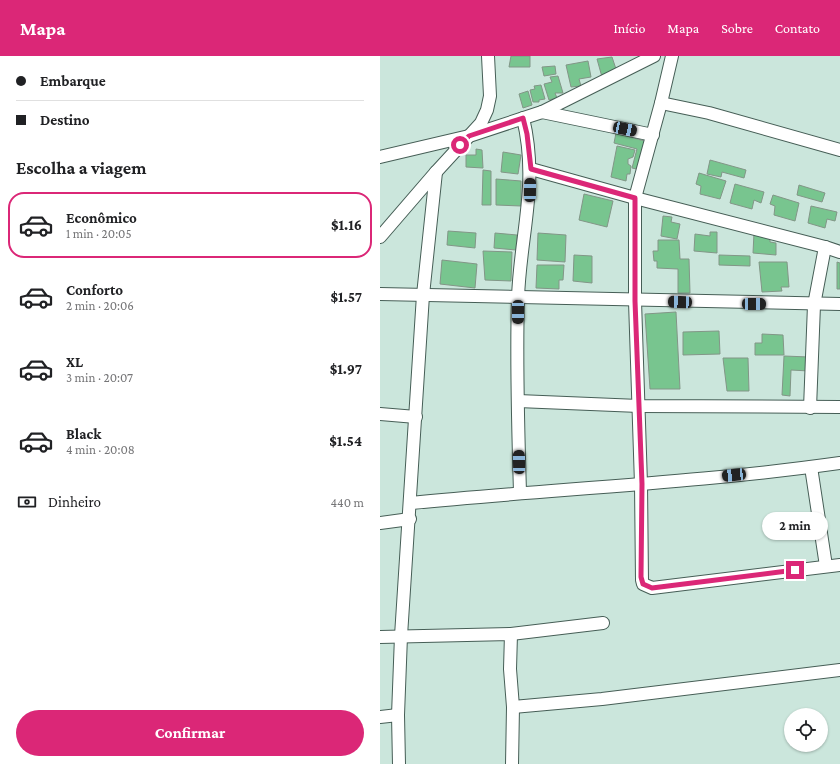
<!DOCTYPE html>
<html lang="pt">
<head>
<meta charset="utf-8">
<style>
	:root { --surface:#fff; --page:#f2f2f2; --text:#202124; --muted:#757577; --line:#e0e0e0; --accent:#db2777 }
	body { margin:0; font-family:"Crimson Pro",serif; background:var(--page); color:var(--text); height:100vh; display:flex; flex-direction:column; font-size:15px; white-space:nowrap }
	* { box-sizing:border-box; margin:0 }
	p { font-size:13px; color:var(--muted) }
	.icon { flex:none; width:22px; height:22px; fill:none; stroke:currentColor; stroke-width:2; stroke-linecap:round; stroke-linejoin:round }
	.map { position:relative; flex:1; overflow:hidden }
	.panel { display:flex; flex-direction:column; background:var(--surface); width:380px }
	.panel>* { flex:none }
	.hud { display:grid; align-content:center; height:88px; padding:0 16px; background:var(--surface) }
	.buttons { position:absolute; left:404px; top:652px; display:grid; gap:8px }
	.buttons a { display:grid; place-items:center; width:44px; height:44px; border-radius:50%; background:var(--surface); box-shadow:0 1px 3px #0004; font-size:20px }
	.end { position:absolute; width:18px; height:18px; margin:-9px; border:5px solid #db2777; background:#fff; box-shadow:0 0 0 2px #fff }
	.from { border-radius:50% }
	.bubble { position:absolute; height:28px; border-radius:14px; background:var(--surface); box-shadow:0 1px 3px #0004; font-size:13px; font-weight:700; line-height:28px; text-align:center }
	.car { position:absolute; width:12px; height:24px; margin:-12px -6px; border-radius:5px; box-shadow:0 0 3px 1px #0007; background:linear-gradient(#222 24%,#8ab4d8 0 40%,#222 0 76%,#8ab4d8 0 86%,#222 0) }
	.hud b { display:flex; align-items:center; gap:14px; height:38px; font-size:15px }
	.hud b+b { border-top:1px solid var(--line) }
	.hud i { width:10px; height:10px; background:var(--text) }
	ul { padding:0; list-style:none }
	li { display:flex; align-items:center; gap:12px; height:66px; margin:0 8px 6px; padding:0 8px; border:2px solid transparent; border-radius:16px }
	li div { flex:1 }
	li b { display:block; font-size:15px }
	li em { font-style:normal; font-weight:700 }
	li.current { border-color:var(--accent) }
	li>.icon { width:36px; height:36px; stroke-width:1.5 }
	h2 { padding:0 16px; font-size:18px; line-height:48px }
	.pay { display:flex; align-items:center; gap:10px; height:44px; padding:0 16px; font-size:15px }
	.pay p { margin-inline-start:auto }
	.cta { display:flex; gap:8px; margin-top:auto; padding:8px 16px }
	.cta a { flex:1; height:46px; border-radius:24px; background:var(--accent); color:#fff; font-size:16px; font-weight:700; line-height:46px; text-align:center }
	header { display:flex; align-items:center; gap:24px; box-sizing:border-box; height:56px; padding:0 20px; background:var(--accent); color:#fff }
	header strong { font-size:19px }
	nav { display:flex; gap:22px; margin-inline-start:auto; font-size:14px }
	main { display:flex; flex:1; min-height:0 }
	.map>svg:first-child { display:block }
	.building { fill:#78c58f; stroke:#829687 }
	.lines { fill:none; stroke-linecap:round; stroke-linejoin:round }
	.minor-casing { stroke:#465e56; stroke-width:14 }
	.minor { stroke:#fff; stroke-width:12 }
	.route { stroke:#db2777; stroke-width:5 }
</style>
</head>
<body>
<header>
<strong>Mapa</strong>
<nav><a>Início</a><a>Mapa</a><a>Sobre</a><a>Contato</a></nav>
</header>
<main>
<section class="panel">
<div class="hud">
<b><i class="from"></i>Embarque</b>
<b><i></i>Destino</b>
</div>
<h2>Escolha a viagem</h2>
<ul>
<li class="current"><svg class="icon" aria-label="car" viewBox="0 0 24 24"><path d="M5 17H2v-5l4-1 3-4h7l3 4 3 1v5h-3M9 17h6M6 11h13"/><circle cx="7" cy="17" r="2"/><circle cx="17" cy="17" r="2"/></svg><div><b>Econômico</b><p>1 min · 20:05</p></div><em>$1.16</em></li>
<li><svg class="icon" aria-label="car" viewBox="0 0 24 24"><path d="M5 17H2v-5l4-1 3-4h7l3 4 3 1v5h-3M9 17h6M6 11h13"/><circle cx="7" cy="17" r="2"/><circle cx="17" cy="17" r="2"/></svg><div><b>Conforto</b><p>2 min · 20:06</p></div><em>$1.57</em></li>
<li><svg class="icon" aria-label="car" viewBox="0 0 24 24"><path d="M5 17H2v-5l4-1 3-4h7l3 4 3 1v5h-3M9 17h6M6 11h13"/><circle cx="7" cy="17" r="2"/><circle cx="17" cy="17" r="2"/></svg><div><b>XL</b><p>3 min · 20:07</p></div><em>$1.97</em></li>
<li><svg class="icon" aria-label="car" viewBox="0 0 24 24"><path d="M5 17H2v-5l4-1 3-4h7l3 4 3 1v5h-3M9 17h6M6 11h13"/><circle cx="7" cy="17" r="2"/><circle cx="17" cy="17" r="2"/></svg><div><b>Black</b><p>4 min · 20:08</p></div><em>$1.54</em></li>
</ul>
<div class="pay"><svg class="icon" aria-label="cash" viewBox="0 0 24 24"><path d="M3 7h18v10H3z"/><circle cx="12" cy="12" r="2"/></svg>Dinheiro<p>440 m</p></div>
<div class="cta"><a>Confirmar</a></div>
</section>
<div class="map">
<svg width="460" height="708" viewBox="0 0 460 708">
	<rect width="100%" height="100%" fill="#cbe6dc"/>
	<!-- building -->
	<g class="building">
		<path d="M131 0H150V11H129Z"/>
		<path d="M232 1 236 13 222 21 217 3Z"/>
		<path d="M208 5 211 21 199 23 201 30 191 31 186 9Z"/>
		<path d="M175 10 176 18 164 20 162 11Z"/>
		<path d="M178 20 183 37H175L177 42 169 44 164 28 172 26 170 21Z"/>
		<path d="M161 29 165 43 159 44V46H153L150 34 155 33 154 30Z"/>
		<path d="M148 35 152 49 143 52 139 38Z"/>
		<path d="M236 77 268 86 261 114 252 112 257 93 234 87Z"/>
		<path d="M237 90 255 94 253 101 248 103V108L251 110 250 118H247L246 125 231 121Z"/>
		<path d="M96 93 102 94 103 112 86 111V99H96Z"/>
		<path d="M123 96 141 99 138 118 121 116Z"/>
		<path d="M330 104 366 114 364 122 342 116 341 121 327 118Z"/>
		<path d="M103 114 111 115V149H102Z"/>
		<path d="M319 117 346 125 340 143 320 138 321 130 316 128Z"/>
		<path d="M116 123 141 125V150L116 149Z"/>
		<path d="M355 128 384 136 381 147 374 144 372 153 350 147Z"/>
		<path d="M419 129 445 137 442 146 417 139Z"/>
		<path d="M204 138 233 145 227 171 199 164Z"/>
		<path d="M393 139 419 147 415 165 394 159 395 150 390 148Z"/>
		<path d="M431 150 457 156 455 165 447 163 445 172 428 167Z"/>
		<path d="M283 160 292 161 291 166 300 168 297 183 281 180Z"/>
		<path d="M68 175 96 177 95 192 67 189Z"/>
		<path d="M330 176H337V197L314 195 315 178 330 180Z"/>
		<path d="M115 177 137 179 136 194 114 192Z"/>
		<path d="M158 177 186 179 185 206 157 204Z"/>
		<path d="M374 177 390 179V186L396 187V199L373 197Z"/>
		<path d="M278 184H299L300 203H309L310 237H298V213L277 212V205H274L273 195H278Z"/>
		<path d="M103 195 132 196 131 225 105 224Z"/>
		<path d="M194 199 212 200V227L193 225Z"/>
		<path d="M339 199 370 200V210L339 209Z"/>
		<path d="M62 204 97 208 95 232 60 228Z"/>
		<path d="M379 206H407L409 231H401L402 235 382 236Z"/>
		<path d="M457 206 460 207V233H457Z"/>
		<path d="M157 209H184L183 224H179V233L156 232Z"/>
		<path d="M296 256 300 333H270L265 258Z"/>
		<path d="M339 275 340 298 303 299V276Z"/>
		<path d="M382 278 403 279 404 299H375V287H382Z"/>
		<path d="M404 300 429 301V315L411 314 410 340 402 339Z"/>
		<path d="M343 302H368L369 335H347Z"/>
	</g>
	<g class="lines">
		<defs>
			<g id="minor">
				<path d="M292 0 281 47 255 142V245L261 428 262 524 263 528 272 532 460 509"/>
				<path d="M281 47 329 57 460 94"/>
				<path d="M162 56 273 79"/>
				<path d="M0 101 89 80 162 56 274 0"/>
				<path d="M151 113 255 142 445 191 460 196"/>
				<path d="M0 181 56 116 101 67 107 54 110 40 108 0"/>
				<path d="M0 238 460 248"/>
				<path d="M138 345 259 350 460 351"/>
				<path d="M430 352 434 249 445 191"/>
				<path d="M0 358 36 361"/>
				<path d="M431 411 446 510"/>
				<path d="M140 436C138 372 136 307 138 242 140 179 159 128 143 62"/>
				<path d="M31 447C174 433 318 427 460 407"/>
				<path d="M0 467 30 463"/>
				<path d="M131 578 223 567"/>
				<path d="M0 581 131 578 130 613 133 651 222 643 460 614"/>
				<path d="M0 661 18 659"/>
				<path d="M19 708 18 659 21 580 43 239 56 116"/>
				<path d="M132 708 133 651"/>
			</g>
		</defs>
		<!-- minor casing -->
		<use href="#minor" class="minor-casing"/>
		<!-- minor -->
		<use href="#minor" class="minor"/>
	</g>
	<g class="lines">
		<!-- route -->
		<path class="route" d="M80 89 89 80 143 62 147 78 151 113 255 142V245L262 428 261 521 263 528 272 532 415 514"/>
	</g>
</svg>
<div class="buttons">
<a><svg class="icon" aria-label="locate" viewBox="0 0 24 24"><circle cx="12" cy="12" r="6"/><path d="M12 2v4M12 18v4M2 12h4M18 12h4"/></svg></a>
</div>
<i class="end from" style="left:80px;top:89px"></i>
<i class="end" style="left:415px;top:514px"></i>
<div class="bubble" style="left:382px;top:456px;width:66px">2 min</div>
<i class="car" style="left:245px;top:73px;rotate:102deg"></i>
<i class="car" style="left:150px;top:134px;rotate:1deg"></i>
<i class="car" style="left:300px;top:246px;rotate:272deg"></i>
<i class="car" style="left:374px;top:248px;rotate:91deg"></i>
<i class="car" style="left:138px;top:256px;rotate:180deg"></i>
<i class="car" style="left:139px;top:406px;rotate:359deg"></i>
<i class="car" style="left:354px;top:419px;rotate:264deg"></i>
</div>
</main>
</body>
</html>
